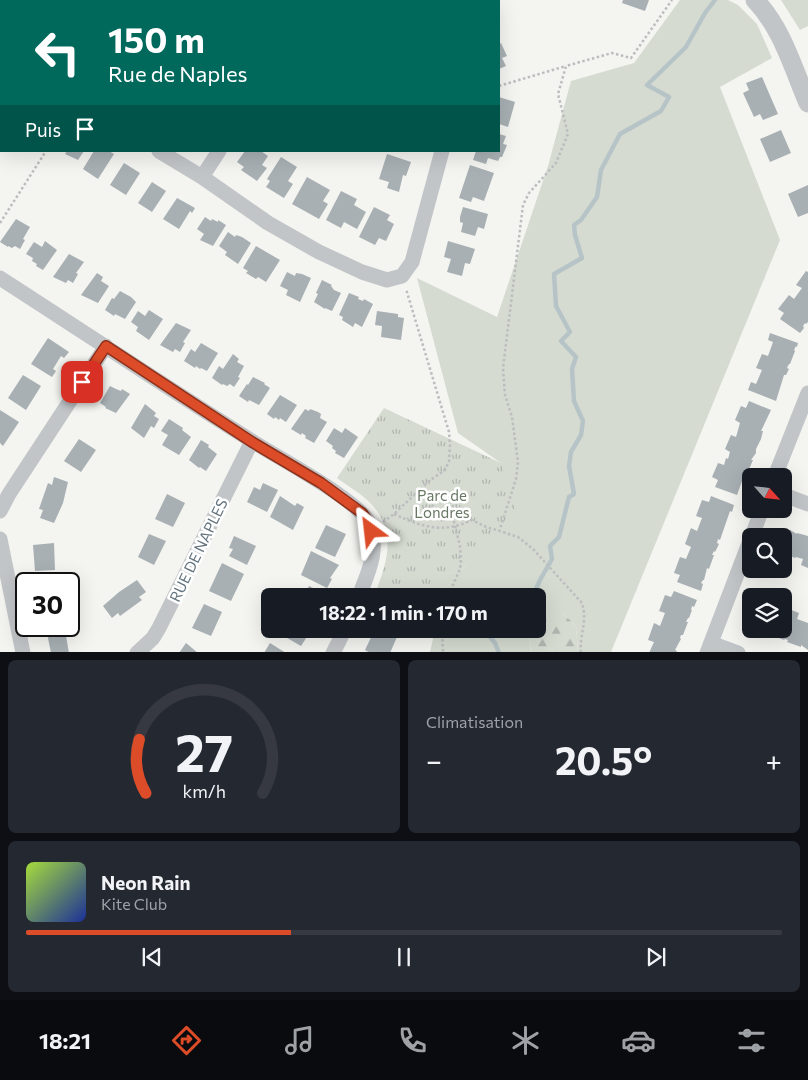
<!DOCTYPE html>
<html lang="fr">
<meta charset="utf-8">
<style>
body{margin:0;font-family:Commissioner,sans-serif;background:#242831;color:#f1f3f6;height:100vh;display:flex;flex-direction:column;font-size:19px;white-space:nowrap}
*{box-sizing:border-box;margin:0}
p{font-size:16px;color:#9ea1a6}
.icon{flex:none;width:28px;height:28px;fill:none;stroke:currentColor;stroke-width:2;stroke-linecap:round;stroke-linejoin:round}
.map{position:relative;height:652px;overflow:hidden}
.side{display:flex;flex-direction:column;gap:8px;padding:8px;background:#0d0f14;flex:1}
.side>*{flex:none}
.hud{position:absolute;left:0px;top:0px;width:500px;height:152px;box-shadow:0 5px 20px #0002;background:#00695c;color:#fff;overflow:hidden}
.needle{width:32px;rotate:117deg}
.tools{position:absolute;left:742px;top:468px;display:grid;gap:10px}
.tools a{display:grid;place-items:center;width:50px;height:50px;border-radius:8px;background:#171b24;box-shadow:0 5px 20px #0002;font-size:25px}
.speed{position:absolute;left:15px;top:572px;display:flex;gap:10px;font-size:25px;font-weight:700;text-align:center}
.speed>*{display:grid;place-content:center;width:65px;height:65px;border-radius:50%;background:#171b24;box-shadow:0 5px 20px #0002;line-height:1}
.speed .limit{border:2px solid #111;border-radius:8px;background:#fff;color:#111}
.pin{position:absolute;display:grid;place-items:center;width:42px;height:42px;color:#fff;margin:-21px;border-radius:10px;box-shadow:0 2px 8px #0006}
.me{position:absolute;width:55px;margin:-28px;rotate:330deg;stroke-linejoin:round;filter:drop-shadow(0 0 4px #0008)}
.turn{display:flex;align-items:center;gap:18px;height:105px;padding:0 25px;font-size:22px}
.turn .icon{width:65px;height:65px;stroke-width:2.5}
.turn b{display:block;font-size:35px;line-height:42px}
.then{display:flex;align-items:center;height:48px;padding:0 25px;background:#0003;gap:10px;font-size:19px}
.big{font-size:38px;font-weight:700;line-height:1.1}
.side .tile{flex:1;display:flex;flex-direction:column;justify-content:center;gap:8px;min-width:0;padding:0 18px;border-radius:8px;background:#242831}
.side .dial{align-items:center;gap:0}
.dial svg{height:130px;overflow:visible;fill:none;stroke:#363941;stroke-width:7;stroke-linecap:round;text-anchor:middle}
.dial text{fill:#f1f3f6;stroke:none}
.song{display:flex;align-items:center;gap:15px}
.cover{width:60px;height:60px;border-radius:8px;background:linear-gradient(135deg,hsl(80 70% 55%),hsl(230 70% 35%))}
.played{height:5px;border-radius:2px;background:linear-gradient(90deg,#dc4c28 35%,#363941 35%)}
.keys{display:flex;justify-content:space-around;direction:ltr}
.heat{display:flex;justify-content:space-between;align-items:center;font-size:28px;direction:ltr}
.side .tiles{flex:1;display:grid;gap:8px;grid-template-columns:1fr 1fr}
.tile:last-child{grid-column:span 2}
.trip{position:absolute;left:261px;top:588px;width:285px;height:50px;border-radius:8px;background:#171b24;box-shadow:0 5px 20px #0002;font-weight:700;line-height:50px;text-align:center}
.dock{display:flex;height:80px;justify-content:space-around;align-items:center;background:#090b0e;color:#9ea1a6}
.dock .icon{width:35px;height:35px}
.dock .on{color:#dc4c28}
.dock b{font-size:22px;color:#f1f3f6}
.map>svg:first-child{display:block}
.green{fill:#d5dbd1}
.forest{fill:url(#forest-firs)}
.park{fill:url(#park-tufts)}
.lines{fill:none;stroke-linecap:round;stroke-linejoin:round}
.stream{stroke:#b7c4c7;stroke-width:4.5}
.building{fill:#a8b0b4}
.path{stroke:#bbbdbf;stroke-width:2.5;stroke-dasharray:2.5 2.5;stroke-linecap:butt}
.minor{stroke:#c2c5c8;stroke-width:15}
.tertiary{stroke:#c2c5c8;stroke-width:19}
.route-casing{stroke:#8f311a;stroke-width:12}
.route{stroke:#dc4c28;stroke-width:9}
.labels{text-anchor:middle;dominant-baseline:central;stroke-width:5;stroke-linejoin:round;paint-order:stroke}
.park-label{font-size:15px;fill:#687863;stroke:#fff}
.street-label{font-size:15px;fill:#647580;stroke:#fff}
</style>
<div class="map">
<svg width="808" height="653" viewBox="0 0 808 653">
<defs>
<pattern id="forest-firs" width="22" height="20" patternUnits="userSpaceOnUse" patternTransform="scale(1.25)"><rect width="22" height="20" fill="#d5dbd1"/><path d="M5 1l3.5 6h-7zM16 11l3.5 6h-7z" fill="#b0b6af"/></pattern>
<pattern id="park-tufts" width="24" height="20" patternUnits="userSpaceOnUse" patternTransform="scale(1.25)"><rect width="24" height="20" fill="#d5dbd1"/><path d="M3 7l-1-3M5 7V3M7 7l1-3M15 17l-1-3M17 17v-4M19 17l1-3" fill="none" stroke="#b0b6af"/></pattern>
</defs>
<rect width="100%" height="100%" fill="#f4f4f0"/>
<path class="green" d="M680,0H728L738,5L757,24L772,58L720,87L780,240L611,652H578L576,626L562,612L539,623L538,625V596H439L466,565L501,463L458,433L417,278L497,317L548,166L571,81L634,63Z
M781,0H808V26L800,30Z
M430,629H535C531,636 528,645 532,653L430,652L433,639Z"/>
<path class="forest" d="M552,611L562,612L576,626L578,652H532C528,645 531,636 535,629H538L539,623Z"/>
<path class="park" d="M384,408L501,463L518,517L466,565L439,596H374C388,560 399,529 366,499C357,491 346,485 337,478Z"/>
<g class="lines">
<path class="stream" d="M533,596L540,580L552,559L550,546L559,537L569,497L574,494L569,466L571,452L581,435L583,421L574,401L572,369L576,357L561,341L570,332L556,306L554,274L582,258L575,235L574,225L581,220L597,197L601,170L620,134L661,111L669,97L647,85L686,47L705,13L715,0
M487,629L485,631L495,643L499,653"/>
</g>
<path class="building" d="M623,0H649L645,11L622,3Z
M501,43L507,56L502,58L506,66L499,69V44Z
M762,77L778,114L763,120L760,114L754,117L743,93L749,90L746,83Z
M499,97L515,102L508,127L499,124Z
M781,130L791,153L770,162L760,139Z
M499,134L506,136L503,144L507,145L502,157H500L498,161L488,158L486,164L473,160L476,151H499Z
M67,151H84L78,160L65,154Z
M94,151H109L114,154L98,179L83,169Z
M245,151H261L268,156L262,165L267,168L257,181L241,170L244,167L237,162Z
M387,154L411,162L406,176L403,175L399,192L387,188L389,182L379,179Z
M281,157L297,167L288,181L293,184L284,198L266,187L270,181L267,179Z
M124,163L140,173L126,195L110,185Z
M470,165L494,173L484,201L473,197L471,202L459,198Z
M307,177L330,190L323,201L328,204L319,219L292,204Z
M152,182L166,191L152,212L138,203Z
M808,185V213L798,217L788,194Z
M341,191L357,199L354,205L366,212L357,229L344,222L341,228L326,220Z
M177,198L195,208L192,213L190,211L179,229L163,219Z
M374,207L390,215L387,220L394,224L386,241L379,238L375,245L359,237Z
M463,207L488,214L484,229L478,227L475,236L461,232L463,223L460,222V217Z
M205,217L211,221L212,219L218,222V220L226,225L213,246L200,240L204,234L197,229Z
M16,219L30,227L23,239L25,240L20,249L15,246L12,248L8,246V247L0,242Z
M228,232L235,237L236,235L242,237L251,243L238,264L225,255L227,252L219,246Z
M45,241L57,250L43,270L36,266L37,264L32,261L33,258L26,254L34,242L42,247Z
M448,241L475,249L470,264L465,263L462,276L447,272L451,259L444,257Z
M256,246L280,260L266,282L258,277L256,279L246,273L248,271L243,268Z
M69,254L84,262L76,273L78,274L73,283L68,280L66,283L53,277Z
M806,271L808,272V322L806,324L805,323L803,326L804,328L800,333L780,319L784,313L778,309L789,295L794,299L802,288L796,285Z
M287,272L295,276L296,273L302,274L311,278L300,302L286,295L288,290L280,286Z
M97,273L103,277L101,281L109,286L98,303L81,295Z
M322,280L332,285L331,286L334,290L341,293L332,311L325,308V309L314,302L318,294L316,293Z
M120,291L131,297L136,302L125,319L115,314L114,316L105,310L112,298L114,299Z
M349,293L359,297L358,299L363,301L364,299L373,304L362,327L355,323L353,327L342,320L343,317L339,315Z
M149,310L163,319L149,340L136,331L138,327L131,322L138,311L145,316Z
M377,311L398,314V317L404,318L401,340L381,337L382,326L375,325Z
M176,323L191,330L183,342L185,343L180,352L175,349L173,352L160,345Z
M770,333L798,343L797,347L796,346L794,350L795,351L790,364H789L787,368L789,369L786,375H784L776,401L748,390L751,382L756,384L762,370L756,368L762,354L768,356L773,342L768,340Z
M48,338L69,352L64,358L61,356L53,369L56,371L52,377L31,364Z
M201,343L218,353L207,371L201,368L200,369L196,366L195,368L184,361L191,349L195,352Z
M233,354L239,359L237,362L244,366L238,377L240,378L234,387L230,384L227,386L223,384L222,385L212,378L219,366L223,369Z
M23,375L41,386L26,410L8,398Z
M253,377L265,383L264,384L270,388L259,405L249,400L248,402L239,396L247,384L248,385Z
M110,386L116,389L121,391L122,389L130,394L116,413L105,408L106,407L100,403Z
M280,395L297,405L286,422L280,418L279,420L275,417L274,419L267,414Z
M749,401L771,410L761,431H763L761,439L756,449V453L751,460H753L750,467L746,474L745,473L737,495L715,487L718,480L712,477L718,463L724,465L726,458L728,459L730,452L725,449L731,435L736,437L740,423L735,420L741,406L746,408Z
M145,404L156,413L154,416L159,419L154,428L151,426L144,438L131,428Z
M305,409L309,411L310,409L318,412L321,414L320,418L327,422L314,443L305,438L306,436L302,433L301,435L291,429Z
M0,410L19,422L3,446L0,443Z
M169,419L183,428L182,430L191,437L179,455L162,445L168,435L161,431Z
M334,428L342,433L345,428L358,437L344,458L335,453L336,451L332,448L333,446L326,441Z
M79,439L96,450L81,472L64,461Z
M201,440L209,445L208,447L217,454L206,471L200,467L199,468L189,460Z
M54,477L68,482L63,503L54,523L40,518L43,510L39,509L48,483L52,485Z
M263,483L278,490L267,512L247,502L254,487L260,490Z
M167,494L185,503L173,527L155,519Z
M280,496L295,506L297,503L304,507L293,530L270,517Z
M711,496L734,505L732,512L730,511L720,540L718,539L717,543L719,544L715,552L714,551L712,555H714L709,569L707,568L704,580H703L701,583L703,584L701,591L677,582L680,575L674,573L680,557L686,559L691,547L685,544L691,528L697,531L702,518L696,516L702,500L709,502Z
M326,525L346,534L335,557L315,548Z
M790,530L797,534V533L808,536V568L801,565L803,559L796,557L795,558L788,555L786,560L784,559V545Z
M149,534L166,541L154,565L138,557Z
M234,536L256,546L247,565L229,556L233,549L229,548Z
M54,543L55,570L35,571L33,545Z
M311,551L339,565L330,578L332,579L327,588L301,575Z
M222,563L244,574L231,601L209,591Z
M137,580L146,592L139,597L142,600L120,616L118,613L112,618L103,606L119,592Z
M309,586L329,596H303Z
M674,591L697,600L694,607L692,606L691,610H692L689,618H688L686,622H688L683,635H681L680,638L681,639L675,650L677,651L676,653H649L654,642L648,640L654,623L660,626L665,613L659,611L665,595L671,597Z
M204,604L222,612L211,636L192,628Z
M784,607L799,613L797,619L808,623V650L801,645V647L787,642L788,640L785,639L784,640L776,637L777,636L773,634L772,636L759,631L760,629H784Z
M286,629H312L301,646L287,638L291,631Z
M375,629H380L397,637L390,653H370L365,650Z
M65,630L69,653H51L47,633Z
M186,643L198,653H179Z
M270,643L286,653H264Z"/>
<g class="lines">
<path class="path" d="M499,86L566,66
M0,223L46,151
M421,488L434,508L452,514L460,546L461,559L460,569L448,596
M394,514C423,527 442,534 472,520L484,526L518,537L533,549L582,603C588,623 579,634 581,653
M383,522L394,514L429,481L445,470L449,461L450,445L449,432L406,289
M499,532L516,479L518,462L512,417L505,395L503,368L523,205L529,193L556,163L568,134L558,94L566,66L612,53L631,58L672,0
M442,629L443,653"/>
<path class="minor" d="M126,1L127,0
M159,151L202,177L268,223L319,252L362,272L387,280L402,276L412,262L442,151
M202,177L219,151
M0,278C84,332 167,388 252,441C275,456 360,501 369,523C380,549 368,573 359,596
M775,476L808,393
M784,495L808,504
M0,511L9,494L106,346
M752,536L762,509
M0,539L23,653
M711,643L738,653
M137,653L153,638L159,628L252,441
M333,653L345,629
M707,653L751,538"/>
<path class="tertiary" d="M755,0C782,28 793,68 808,103"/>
</g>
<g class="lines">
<g class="route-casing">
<path id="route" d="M82,382L106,346L252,442L321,483L362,513L369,523L371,531"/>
</g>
<use href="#route" class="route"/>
</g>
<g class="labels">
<g class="park-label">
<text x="442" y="495">Parc de<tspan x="442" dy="17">Londres</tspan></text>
</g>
<g class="street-label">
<text transform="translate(198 550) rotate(-64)">RUE DE NAPLES</text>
</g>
</g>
</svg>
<div class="tools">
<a><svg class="needle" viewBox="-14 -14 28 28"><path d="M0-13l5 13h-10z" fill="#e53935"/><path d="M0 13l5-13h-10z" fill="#9ea1a6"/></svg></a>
<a><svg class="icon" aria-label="search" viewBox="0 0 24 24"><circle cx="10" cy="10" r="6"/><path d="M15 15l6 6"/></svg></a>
<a><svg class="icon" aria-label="layers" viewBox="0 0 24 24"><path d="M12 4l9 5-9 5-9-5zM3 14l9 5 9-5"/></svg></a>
</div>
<div class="speed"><div class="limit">30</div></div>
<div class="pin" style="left:82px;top:382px;background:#d93025"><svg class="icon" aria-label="arrive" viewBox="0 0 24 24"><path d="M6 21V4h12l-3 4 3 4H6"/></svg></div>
<svg class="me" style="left:371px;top:531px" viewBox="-20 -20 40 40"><path d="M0-17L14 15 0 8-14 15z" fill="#dc4c28" stroke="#fff" stroke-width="4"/></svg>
<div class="trip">18:22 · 1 min · 170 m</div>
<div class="hud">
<div class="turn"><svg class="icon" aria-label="left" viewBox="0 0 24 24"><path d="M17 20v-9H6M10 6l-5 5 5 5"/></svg><div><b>150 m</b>Rue de Naples</div></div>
<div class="then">Puis<svg class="icon" aria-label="arrive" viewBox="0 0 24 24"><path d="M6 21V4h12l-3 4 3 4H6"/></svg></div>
</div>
</div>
<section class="side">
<div class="tiles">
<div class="tile dial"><svg viewBox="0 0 100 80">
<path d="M14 69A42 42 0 1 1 86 69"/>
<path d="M14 69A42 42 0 0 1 10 36" stroke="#dc4c28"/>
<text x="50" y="56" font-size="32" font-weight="700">27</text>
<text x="50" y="72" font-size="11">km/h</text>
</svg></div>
<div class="tile"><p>Climatisation</p>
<div class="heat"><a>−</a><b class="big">20.5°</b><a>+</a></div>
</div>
<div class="tile">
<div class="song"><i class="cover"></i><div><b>Neon Rain</b><p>Kite Club</p></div></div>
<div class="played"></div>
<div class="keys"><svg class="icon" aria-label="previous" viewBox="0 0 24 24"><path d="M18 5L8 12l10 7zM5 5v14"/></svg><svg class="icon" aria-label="pause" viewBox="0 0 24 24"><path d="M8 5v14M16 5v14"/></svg><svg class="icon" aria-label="next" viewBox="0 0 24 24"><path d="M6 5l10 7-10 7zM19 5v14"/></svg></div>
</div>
</div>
</section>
<nav class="dock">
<b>18:21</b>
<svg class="icon on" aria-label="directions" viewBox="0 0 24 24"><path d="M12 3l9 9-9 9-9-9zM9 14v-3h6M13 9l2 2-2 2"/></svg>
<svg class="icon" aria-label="music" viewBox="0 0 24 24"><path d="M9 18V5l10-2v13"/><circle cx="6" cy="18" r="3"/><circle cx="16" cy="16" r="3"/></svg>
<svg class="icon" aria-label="phone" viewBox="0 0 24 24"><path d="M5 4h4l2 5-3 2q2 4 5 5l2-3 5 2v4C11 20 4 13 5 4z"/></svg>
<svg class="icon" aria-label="climate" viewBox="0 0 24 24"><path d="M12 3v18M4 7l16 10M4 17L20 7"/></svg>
<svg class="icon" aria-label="car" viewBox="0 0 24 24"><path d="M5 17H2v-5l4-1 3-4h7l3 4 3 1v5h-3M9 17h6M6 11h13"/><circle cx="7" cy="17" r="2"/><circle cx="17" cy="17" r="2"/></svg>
<svg class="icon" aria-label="filters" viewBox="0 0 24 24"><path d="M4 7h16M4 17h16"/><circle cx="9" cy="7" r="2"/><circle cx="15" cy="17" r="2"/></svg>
</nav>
